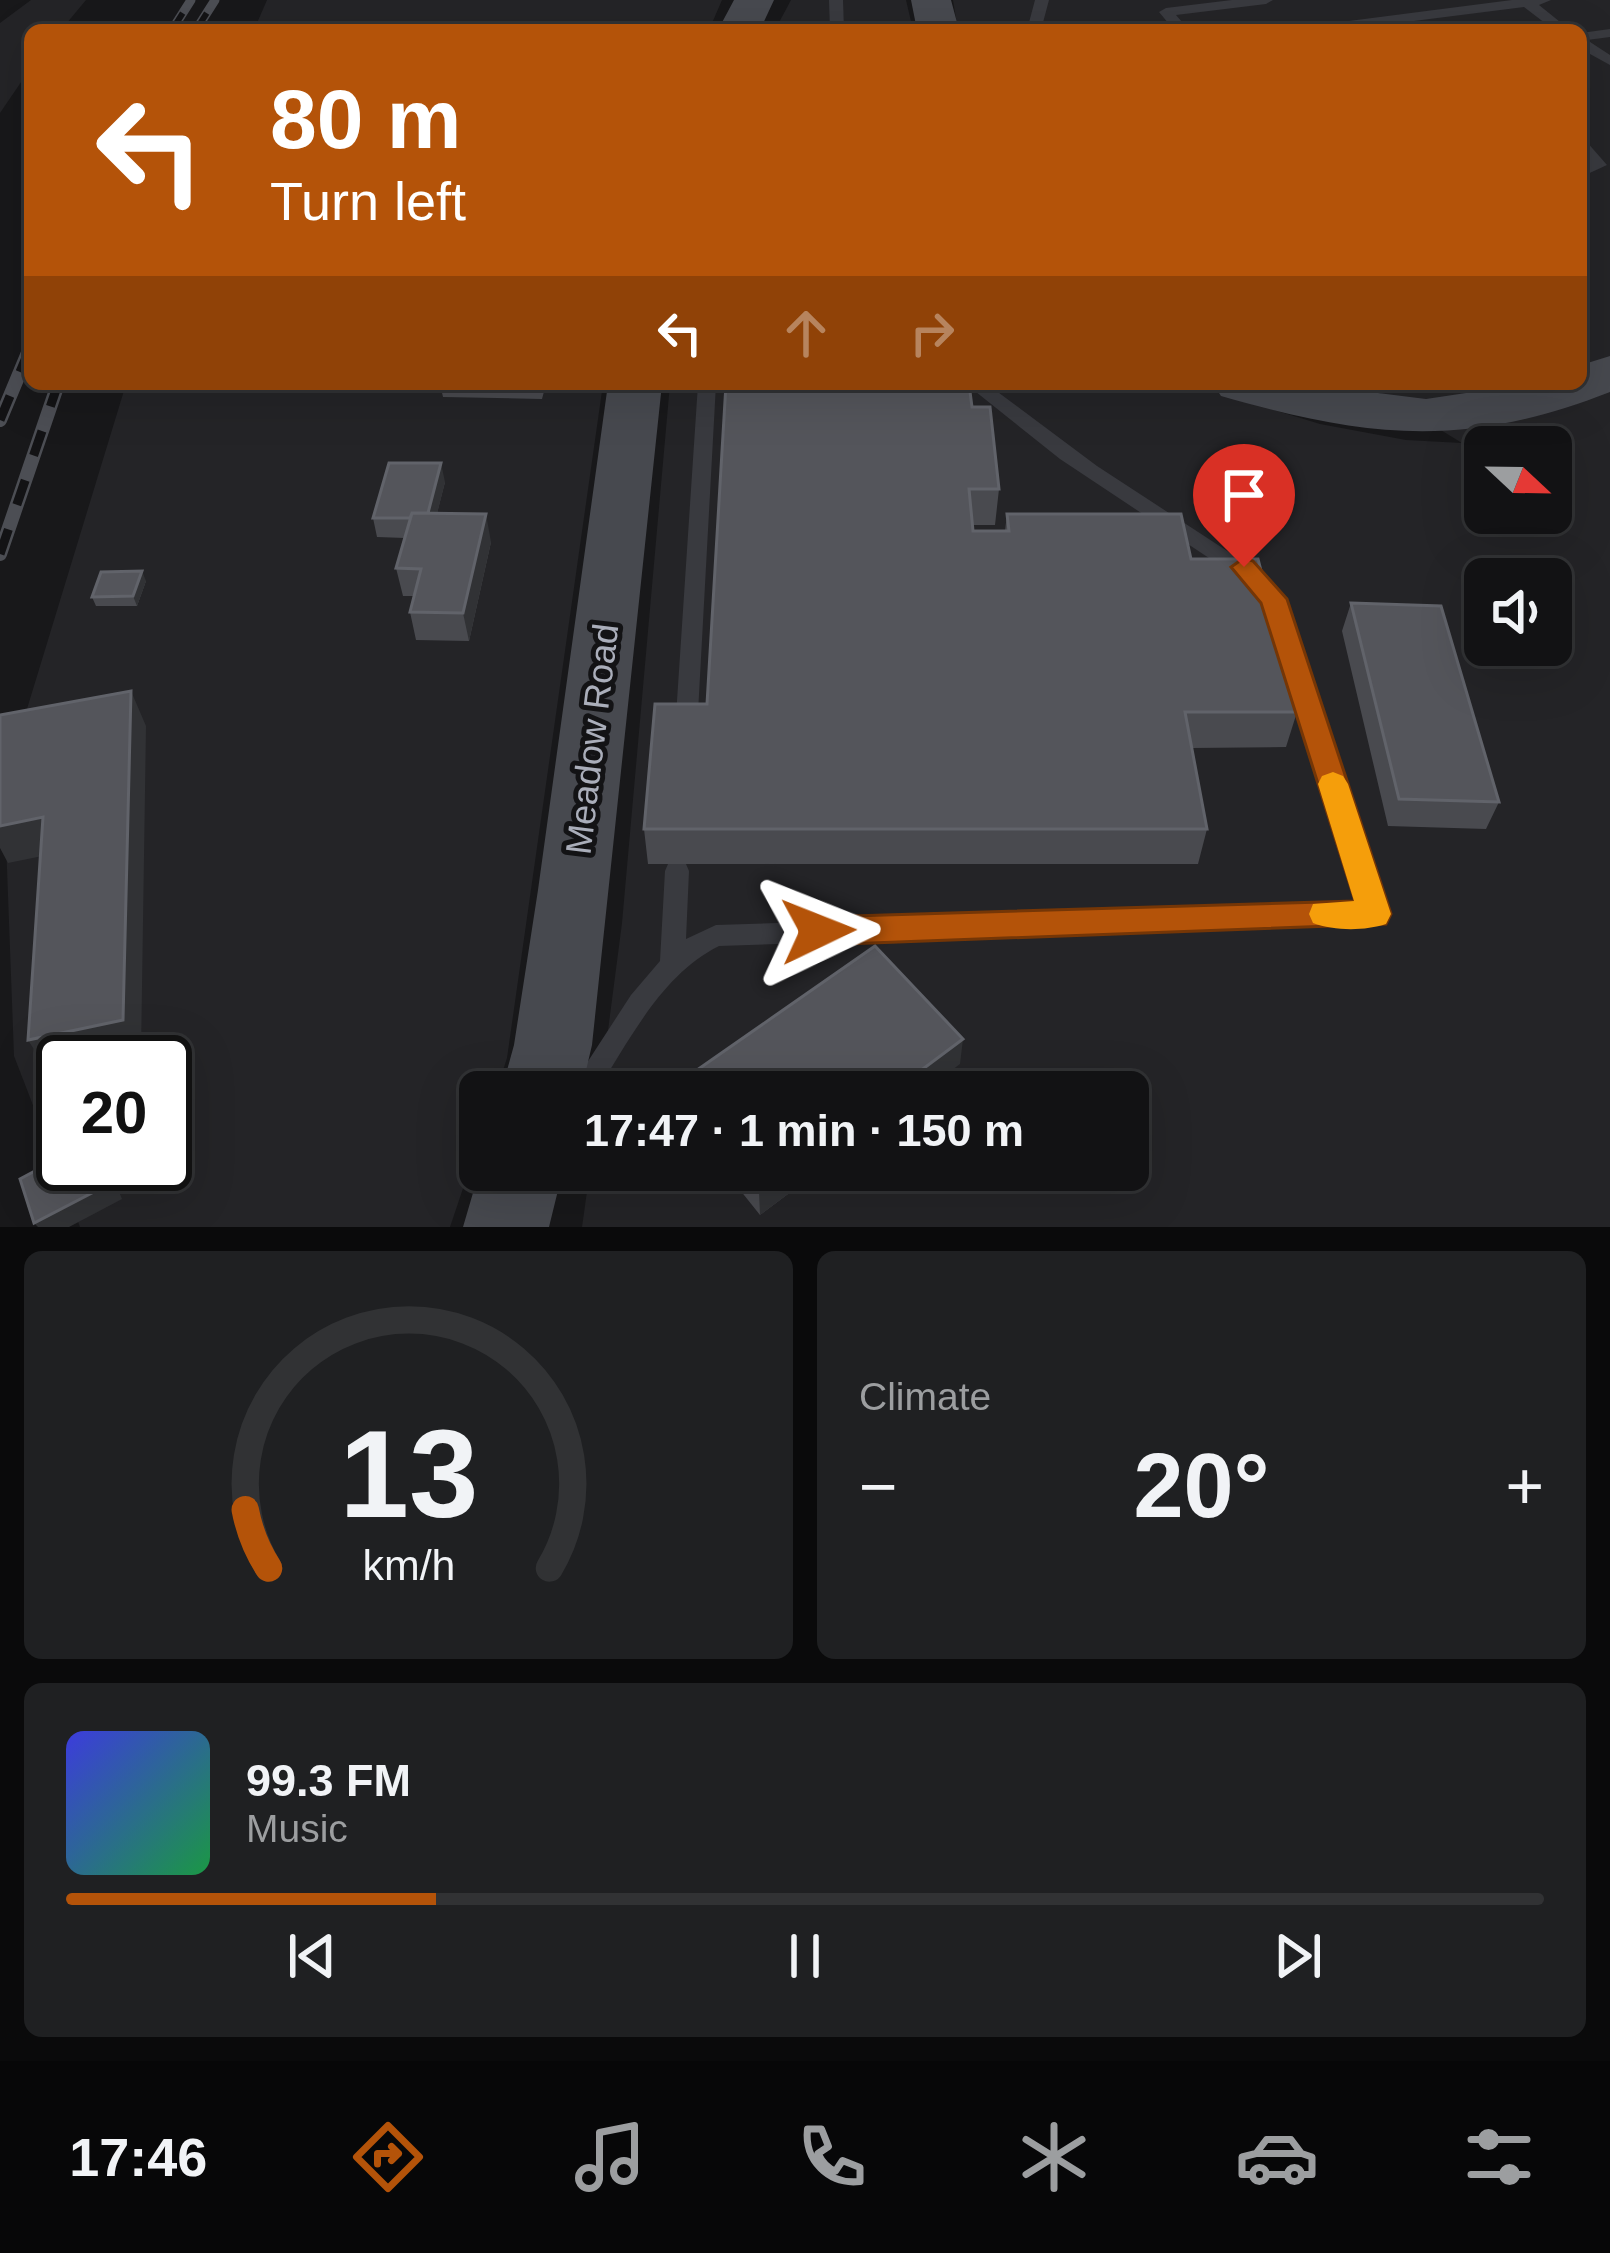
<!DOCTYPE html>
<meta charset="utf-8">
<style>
body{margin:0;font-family:Helvetica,sans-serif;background:#1f2022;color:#f1f3f6;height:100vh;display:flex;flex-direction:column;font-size:45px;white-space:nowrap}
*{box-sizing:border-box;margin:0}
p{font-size:39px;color:#9c9ea0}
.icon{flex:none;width:66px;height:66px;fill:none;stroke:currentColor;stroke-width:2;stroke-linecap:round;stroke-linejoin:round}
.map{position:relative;height:1227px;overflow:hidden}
.details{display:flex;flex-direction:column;gap:24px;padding:24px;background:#0a0a0b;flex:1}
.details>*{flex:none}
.top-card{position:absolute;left:24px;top:24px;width:1563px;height:366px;border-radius:18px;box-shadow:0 12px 48px #0002,0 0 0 3px #313234;background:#b45309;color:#fff;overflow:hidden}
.needle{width:78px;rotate:112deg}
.fabs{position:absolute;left:1464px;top:426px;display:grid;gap:24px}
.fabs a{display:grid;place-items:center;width:108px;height:108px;border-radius:18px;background:#121214;box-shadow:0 12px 48px #0002,0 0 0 3px #313234;font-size:60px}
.speed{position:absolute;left:36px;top:1035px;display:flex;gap:24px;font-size:60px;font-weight:700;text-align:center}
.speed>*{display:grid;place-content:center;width:156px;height:156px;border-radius:50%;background:#121214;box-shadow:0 12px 48px #0002,0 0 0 3px #313234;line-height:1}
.speed .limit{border:6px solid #111;border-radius:18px;background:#fff;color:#111}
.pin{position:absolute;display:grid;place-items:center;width:102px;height:102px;color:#fff;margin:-123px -51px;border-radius:50% 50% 50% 0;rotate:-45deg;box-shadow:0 0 12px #0007}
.pin .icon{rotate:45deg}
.me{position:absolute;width:132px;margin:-66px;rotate:88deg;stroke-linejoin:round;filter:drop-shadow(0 0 9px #0008)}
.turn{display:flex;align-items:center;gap:42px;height:252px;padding:0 48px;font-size:54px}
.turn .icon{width:156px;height:156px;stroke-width:2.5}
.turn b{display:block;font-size:84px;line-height:102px}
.lanes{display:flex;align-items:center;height:114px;padding:0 48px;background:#0003;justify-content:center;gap:60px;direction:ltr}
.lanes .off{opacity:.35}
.big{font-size:90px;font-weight:700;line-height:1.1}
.details .card{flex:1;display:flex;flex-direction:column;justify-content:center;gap:18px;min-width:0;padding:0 42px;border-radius:18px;background:#1f2022}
.details .dial{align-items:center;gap:0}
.dial svg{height:312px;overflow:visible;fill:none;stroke:#313234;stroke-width:7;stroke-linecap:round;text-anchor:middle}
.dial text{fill:#f1f3f6;stroke:none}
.song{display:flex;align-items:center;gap:36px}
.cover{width:144px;height:144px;border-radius:18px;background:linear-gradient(135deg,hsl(240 70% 55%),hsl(140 70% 35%))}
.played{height:12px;border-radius:6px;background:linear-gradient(90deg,#b45309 25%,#313234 25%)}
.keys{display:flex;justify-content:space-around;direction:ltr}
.heat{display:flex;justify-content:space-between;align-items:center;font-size:66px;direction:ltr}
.details .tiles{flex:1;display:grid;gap:24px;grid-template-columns:1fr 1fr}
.card:last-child{grid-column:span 2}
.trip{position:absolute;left:459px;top:1071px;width:690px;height:120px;border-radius:18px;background:#121214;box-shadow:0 12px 48px #0002,0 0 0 3px #313234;font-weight:700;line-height:120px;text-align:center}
.tabs{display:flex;height:192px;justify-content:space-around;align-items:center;background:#070708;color:#9c9ea0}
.tabs .icon{width:84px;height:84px}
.tabs .on{color:#b45309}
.tabs b{font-size:54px;color:#f1f3f6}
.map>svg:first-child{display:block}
.built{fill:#242427;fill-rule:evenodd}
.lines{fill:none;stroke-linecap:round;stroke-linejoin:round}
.lane{fill:#393a3f;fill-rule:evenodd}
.secondary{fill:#47494f;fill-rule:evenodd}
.rail-far1-casing{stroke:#4c4e54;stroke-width:9}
.rail-casing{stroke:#4c4e54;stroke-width:14}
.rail-far1{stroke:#131315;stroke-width:6;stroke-dasharray:20;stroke-linecap:butt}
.rail{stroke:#131315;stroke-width:9;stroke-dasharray:26;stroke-linecap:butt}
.wall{fill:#494a4f}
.shaded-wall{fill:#313235}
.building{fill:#54555b;stroke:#61636a;stroke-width:3}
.route{fill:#b45309;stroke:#753606;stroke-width:3}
.slow{fill:#f59e0b}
.labels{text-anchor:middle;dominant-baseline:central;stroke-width:10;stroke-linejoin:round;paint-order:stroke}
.street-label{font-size:36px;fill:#aaaeba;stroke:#131315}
</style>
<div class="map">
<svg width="1610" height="1227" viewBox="0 0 1610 1227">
<rect width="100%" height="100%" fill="#18181a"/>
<path class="built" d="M31,0H86L61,30H30V69L0,113V23Z
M267,0H722L709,30H254Z
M791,0H906L913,30H775Z
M953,0H1610V1227H582L590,1170H1128V1092H600L622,923L670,384H1189L1320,424L1406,440L1462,443L1380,393L1345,384H1581V30H958ZM1485,447H1551V513H1485ZM1485,579H1551V645H1485Z
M126,384H603L507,1058L496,1092H480V1138L450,1227H80L14,1056L5,815L16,745ZM63,1062H165V1164H63Z"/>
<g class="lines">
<path class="lane" d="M829,0H843L844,30H830Z
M1035,0H1049L1041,30H1027Z
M1232,0H1273L1266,4L1176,15L1189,30H1174L1159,12L1166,8Z
M1512,0H1551L1539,5L1570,30H1554L1524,7L1343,30H1303L1310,26Z
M1610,29V37L1587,40L1610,55V65L1581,49V33Z
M1581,139L1586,141L1607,165L1581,177V167L1589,163L1581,154Z
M698,384H716L697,731L694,737H678L675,731Z
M966,384H987L1097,466L1241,560L1281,594L1387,914L1384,921L1375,924L719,946C661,975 630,1040 596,1092H568L631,995L660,961L665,871L668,864L677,861L686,864L689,871L686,939L716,925L1360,904L1265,602L1227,570L1060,459Z"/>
<path class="secondary" d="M734,0H774L760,30H718Z
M911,0H951L959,30H917Z
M1610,356V392C1464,449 1368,438 1221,396L1213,384H1306L1426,399L1526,384H1581V365Z
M608,384H662L592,1045L581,1092H501L514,1045L538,890Z
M480,1169L563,1170L549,1227H463Z"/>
<g class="rail-far1-casing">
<path id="rail-far1" d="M172,30L191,0
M196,30L215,0"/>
</g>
<g class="rail-casing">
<path id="rail" d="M0,420L30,348
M0,554L58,384"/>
</g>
<use href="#rail-far1" class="rail-far1"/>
<use href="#rail" class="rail"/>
</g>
<path class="wall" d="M440,384H546L542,399L443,397Z
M972,407L999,489L995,525H972L973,531H1005L1007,514L1191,559L1297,712L1286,747L1191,748L1207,829L1198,864H648L644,829L707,704Z
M445,482L437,513L491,542L469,641L416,640L410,612L414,596H403L396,568L405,538L377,537L373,518Z
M146,581L137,606H96L92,597Z
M1351,603L1499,802L1486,829L1388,826L1342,631Z
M724,1170H820L760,1215Z"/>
<path class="shaded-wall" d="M441,463L445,482L431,538L427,519Z
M486,514L491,542L469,641L463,613Z
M142,571L146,581L137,606L133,596Z
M131,691L146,726L141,1053L98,1062H63V1070L49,1073L28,1040Z
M43,817L62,852L8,863L0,848V826Z
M963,1039L960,1064L923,1092H892Z
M104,1164H108L122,1199L69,1227H38L34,1223Z
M788,1170H820L760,1215L759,1192Z"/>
<path class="building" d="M726,384H969L972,407H990L999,489H969L973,531H1009L1007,514H1181L1191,559H1258L1297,712H1185L1207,829H644L655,704H707Z
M389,463H441L428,513H412L410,518H373Z
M412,513L486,514L463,613L410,612L421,569L396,568Z
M142,571L133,596L92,597L101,572Z
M1351,603L1441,606L1499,802L1399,799Z
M131,691L123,1020L28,1040L43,817L0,826V715Z
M875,946L963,1039L892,1092H679L674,1086Z
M63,1156V1164H104L111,1183L34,1223L20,1179Z
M742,1170H788L759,1192Z"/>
<path class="route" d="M1244,558L1253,561L1287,599L1391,914L1386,924L818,945L806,941L801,931L806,921L818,917L1355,901L1261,603L1231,567Z"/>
<path class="slow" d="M1333,772L1343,776L1348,784L1391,914L1386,924C1365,931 1334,931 1313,923L1309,914L1313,904L1354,901L1318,784L1322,776Z"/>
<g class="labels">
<g class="street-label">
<text transform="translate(592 739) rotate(-83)">Meadow Road</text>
</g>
</g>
</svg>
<div class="fabs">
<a><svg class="needle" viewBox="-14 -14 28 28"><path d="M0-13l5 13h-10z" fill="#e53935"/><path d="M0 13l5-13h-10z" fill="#9c9ea0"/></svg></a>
<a><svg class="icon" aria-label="sound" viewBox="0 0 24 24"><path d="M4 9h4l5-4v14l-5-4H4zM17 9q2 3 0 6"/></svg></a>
</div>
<div class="speed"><div class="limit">20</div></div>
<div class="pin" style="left:1244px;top:567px;background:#d93025"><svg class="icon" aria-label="arrive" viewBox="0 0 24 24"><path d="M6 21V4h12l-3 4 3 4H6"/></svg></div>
<svg class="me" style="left:818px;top:931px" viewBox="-20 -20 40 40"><path d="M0-17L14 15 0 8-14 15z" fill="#b45309" stroke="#fff" stroke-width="4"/></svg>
<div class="trip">17:47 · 1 min · 150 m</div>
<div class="top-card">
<div class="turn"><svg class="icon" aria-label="left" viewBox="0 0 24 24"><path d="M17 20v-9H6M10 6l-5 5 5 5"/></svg><div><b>80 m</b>Turn left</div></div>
<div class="lanes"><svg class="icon" aria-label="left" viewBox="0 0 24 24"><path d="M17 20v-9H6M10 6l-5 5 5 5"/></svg><svg class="icon off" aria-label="ahead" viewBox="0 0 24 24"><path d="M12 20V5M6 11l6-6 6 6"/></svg><svg class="icon off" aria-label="right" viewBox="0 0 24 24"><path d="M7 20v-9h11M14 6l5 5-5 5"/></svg></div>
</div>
</div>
<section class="details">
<div class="tiles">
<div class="card dial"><svg viewBox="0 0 100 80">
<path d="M14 69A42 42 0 1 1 86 69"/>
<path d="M14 69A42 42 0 0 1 8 54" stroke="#b45309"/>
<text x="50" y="56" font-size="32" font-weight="700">13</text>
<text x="50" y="72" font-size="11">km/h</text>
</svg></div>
<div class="card"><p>Climate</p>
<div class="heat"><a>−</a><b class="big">20°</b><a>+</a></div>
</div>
<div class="card">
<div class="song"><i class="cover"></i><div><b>99.3 FM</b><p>Music</p></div></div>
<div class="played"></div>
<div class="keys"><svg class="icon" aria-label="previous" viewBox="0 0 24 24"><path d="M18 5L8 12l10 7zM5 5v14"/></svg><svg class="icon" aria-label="pause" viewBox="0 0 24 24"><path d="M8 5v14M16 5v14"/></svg><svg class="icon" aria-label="next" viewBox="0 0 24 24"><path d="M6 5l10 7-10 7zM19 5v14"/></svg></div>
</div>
</div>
</section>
<nav class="tabs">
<b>17:46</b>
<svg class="icon on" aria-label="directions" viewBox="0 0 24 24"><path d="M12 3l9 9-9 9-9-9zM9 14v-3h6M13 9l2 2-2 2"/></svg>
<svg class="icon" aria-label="music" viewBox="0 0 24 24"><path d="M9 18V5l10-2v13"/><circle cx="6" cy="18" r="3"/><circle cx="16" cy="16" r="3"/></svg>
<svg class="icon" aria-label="phone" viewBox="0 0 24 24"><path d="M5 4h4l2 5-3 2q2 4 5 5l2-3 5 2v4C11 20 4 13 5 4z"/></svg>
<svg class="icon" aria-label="climate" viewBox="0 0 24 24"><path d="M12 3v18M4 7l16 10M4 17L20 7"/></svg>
<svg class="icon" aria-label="car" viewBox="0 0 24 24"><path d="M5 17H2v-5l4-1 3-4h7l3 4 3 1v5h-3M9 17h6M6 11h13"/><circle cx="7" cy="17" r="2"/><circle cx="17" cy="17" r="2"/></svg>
<svg class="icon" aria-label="filters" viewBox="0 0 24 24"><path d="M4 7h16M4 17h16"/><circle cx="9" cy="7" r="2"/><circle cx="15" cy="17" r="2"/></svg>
</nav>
